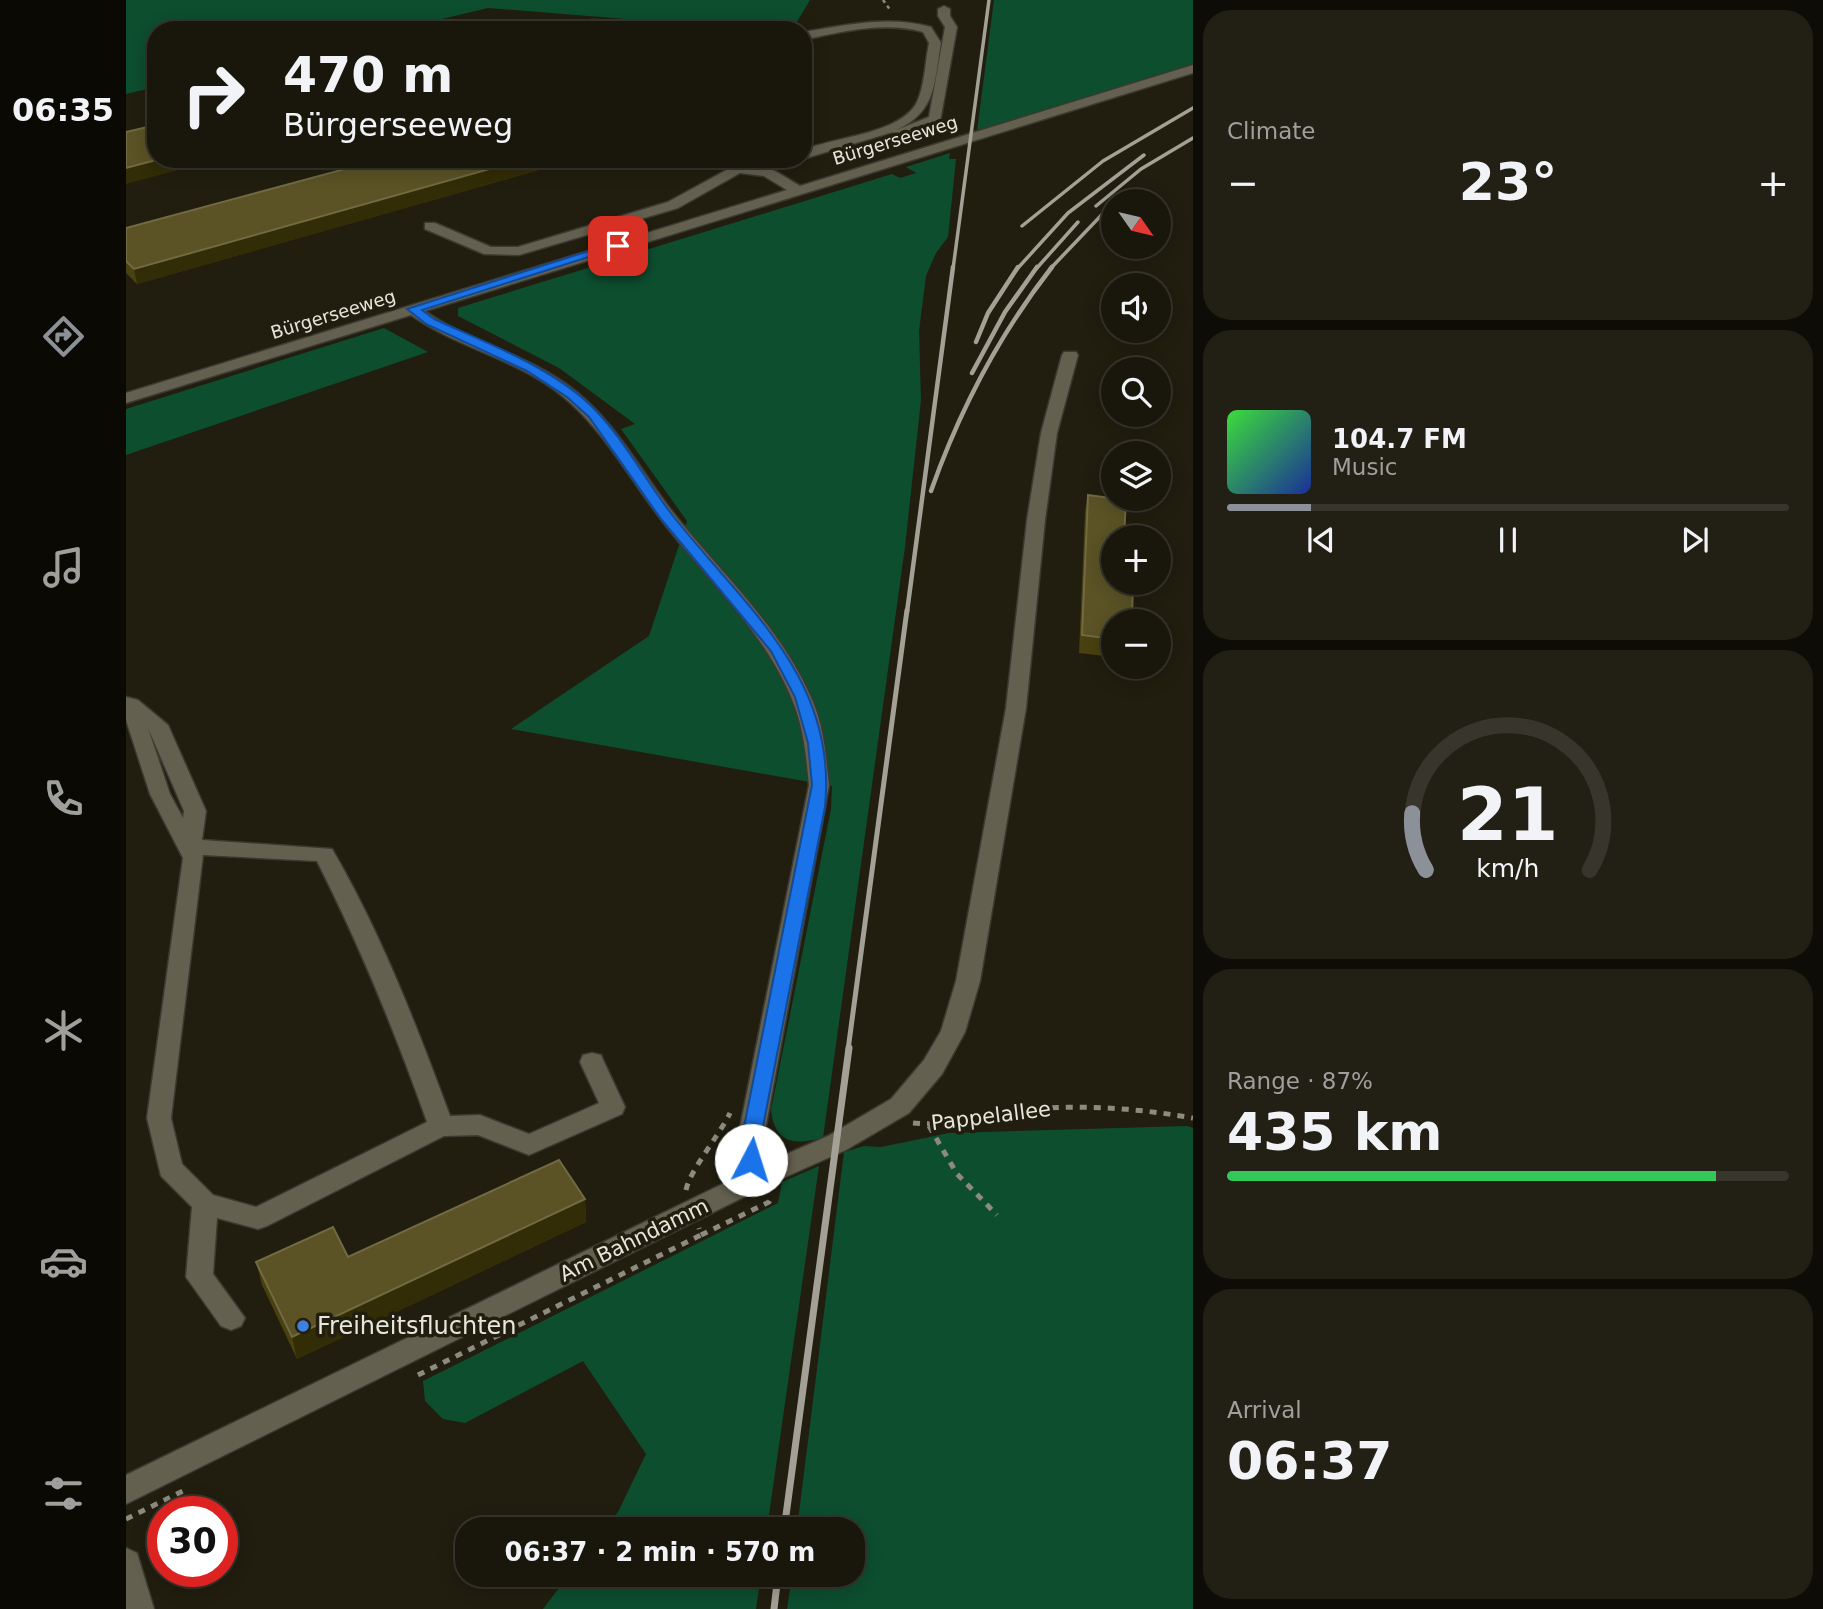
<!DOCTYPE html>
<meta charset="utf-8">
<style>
body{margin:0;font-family:"DejaVu Sans",sans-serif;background:#221f14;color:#f1f3f6;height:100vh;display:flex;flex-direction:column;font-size:26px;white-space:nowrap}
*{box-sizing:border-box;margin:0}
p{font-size:23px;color:#9f9f9d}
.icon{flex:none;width:38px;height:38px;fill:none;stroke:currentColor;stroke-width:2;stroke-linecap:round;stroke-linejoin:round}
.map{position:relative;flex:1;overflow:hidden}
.details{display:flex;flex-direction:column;gap:10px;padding:10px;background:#0e0c06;width:630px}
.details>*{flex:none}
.hud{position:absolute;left:21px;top:21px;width:665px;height:147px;border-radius:28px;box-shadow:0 4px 18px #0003,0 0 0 2px #37352c;background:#19160b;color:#f1f3f6;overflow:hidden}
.needle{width:46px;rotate:124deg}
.tools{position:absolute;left:975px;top:189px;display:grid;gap:14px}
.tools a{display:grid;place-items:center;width:70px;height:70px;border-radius:50%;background:#19160b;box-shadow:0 4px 18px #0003,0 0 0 2px #37352c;font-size:35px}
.speed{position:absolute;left:21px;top:1496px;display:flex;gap:14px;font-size:35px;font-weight:700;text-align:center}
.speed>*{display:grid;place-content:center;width:91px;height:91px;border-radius:50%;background:#19160b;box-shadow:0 4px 18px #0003,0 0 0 2px #37352c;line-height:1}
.speed .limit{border:10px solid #d22;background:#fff;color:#111}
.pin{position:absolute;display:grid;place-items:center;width:60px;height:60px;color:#fff;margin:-30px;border-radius:14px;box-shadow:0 4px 10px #0006}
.me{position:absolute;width:77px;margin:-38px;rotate:5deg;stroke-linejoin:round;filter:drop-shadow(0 0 5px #0008)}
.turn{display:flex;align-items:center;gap:24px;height:147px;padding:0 21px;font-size:32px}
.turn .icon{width:91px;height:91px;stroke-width:2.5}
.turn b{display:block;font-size:49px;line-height:60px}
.big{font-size:52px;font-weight:800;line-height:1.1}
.details .card{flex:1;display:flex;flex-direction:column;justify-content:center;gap:10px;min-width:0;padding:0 24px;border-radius:28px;background:#221f14}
.details .dial{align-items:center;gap:0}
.dial svg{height:182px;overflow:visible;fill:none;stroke:#37352c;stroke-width:7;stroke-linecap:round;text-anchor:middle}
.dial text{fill:#f1f3f6;stroke:none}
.song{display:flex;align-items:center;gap:21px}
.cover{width:84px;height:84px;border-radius:10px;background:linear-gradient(135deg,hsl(120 70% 55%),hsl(230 70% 35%))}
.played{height:7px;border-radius:4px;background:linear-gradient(90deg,#8c9099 15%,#37352c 15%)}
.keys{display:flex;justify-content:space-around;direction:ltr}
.heat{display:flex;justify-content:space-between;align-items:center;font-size:38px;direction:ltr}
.charge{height:10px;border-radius:5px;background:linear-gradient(90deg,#34c759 87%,#37352c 0)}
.trip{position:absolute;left:329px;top:1517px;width:410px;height:70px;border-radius:28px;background:#19160b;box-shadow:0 4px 18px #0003,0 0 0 2px #37352c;font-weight:800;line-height:70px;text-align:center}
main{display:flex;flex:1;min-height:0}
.tab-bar{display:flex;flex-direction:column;width:126px;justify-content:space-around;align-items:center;background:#0a0904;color:#9f9f9d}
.tab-bar .icon{width:49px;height:49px}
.tab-bar .on{color:#8c9099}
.tab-bar b{font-size:32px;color:#f1f3f6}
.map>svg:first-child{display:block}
.green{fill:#0d4e2f}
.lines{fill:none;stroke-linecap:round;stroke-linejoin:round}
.minor-casing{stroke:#3b3930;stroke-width:3}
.path-far1{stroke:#8d8b7f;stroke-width:2.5;stroke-dasharray:3.5 3.5;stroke-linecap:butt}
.path{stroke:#8d8b7f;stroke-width:5;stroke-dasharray:7 7;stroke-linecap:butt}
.minor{fill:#646050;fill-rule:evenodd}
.rail-far3{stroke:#a3a195;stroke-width:3.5}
.rail-far2{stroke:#a3a195;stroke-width:4.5}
.rail-far1{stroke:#a3a195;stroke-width:5}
.rail{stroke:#a3a195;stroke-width:7}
.wall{fill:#4a4110}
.shaded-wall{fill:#322c07}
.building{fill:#5b5326;stroke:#716a43;stroke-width:2}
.route{fill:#1a73e8;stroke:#114b97;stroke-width:2}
.shop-dot{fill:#3f7fe0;stroke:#211e0f;stroke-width:2.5}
.labels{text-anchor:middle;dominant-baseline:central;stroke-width:7;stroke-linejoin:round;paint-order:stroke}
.far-street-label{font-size:18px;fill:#e8e6dc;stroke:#211e0f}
.street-label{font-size:21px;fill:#e8e6dc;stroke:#211e0f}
.near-poi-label{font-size:24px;fill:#e8e6dc;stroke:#211e0f;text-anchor:start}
</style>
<main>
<nav class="tab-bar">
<b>06:35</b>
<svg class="icon on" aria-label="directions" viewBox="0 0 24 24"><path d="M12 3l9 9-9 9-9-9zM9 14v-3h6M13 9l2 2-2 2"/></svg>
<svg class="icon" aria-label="music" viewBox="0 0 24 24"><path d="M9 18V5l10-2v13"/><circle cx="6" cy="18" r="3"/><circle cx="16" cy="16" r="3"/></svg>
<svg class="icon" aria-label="phone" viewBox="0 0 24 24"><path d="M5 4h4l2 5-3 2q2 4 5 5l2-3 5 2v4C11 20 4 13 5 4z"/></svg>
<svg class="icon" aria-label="climate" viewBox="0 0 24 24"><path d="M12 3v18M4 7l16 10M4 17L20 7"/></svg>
<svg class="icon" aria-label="car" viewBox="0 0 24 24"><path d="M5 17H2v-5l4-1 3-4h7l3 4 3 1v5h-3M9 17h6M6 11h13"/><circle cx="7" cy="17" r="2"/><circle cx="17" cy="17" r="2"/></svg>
<svg class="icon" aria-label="filters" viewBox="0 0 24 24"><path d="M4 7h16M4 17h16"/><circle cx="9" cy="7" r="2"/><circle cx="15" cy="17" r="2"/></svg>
</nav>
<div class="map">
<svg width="1067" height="1609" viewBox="0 0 1067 1609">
<rect width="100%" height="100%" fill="#211e0f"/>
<path class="green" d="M0,0H684L666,30H635L362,8L270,30H30V87L0,94Z
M868,0H1067V65L851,131Z
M824,153L823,159H830L822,237L810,253L800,276L793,331L795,400L779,547L697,1138C668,1145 649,1144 645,1110L705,809L706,786L385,729L523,636L561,521L495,429L509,424L433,368L332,316V308L766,174L774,178L790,173L780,167Z
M258,328L302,352L0,455V409Z
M1061,1126L1067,1128V1609H661L666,1575H726V1530L671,1529L718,1152L738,1146L755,1147L823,1133Z
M693,1166L641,1529H479L492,1512L520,1454L457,1361L339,1423L317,1419L299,1401L297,1381L652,1203L656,1182Z
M443,1575H635L630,1609H417Z"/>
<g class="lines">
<g class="minor-casing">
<path id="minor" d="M818,6L824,9V16L831,27L814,122C802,130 782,139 767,137V132L677,159V150C708,137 775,134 791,102C799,85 799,62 803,43L797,32C758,21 715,32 677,40V32C720,25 763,15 805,27L815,43C808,82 811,112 770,130L803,117L819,27L812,16V9Z
M467,20L484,21L508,30L476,27L426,30Z
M1067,65V73L299,311C342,342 397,353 440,384C486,416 512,467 545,510C594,573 656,627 687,702C698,728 700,757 703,785L636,1147L640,1163L702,1136L765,1099L798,1060L815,1031L830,981L880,708L901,520L915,433L936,355L938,352H950L952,355L931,433L919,520L900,708L854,981L839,1032L816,1074L783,1113L720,1150L648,1182L0,1504V1475L619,1173L612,1160L610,1147L683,785C680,757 678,729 667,702C639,631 579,578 534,518C501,475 475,425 430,391C386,358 330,347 285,315L0,403V393L661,190L638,176L614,173L552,208L393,255L358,254L299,229V223H309L365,247H392L542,202L615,162C635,159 657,176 674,186Z
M0,697L12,700L42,725L80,811L76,840L206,849C255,933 290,1024 324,1116L354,1115L403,1134L473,1103L454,1062L457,1055L466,1053L475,1055L478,1062L499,1107L496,1114L403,1155L352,1135L318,1136L141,1226L132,1229L91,1218L87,1274L119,1318L115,1326L105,1330L95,1326L60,1277L66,1207L35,1176L21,1118L57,858L24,794L0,720ZM22,728L58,811L57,818L44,794ZM77,855L191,861C234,946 269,1032 301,1122L130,1207L87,1195L56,1164L45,1118Z
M0,1548L11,1553L28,1609H0Z"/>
</g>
<path class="path-far1" d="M757,0L765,11"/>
<path class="path" d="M787,1123C823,1127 858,1113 894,1110C952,1104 1010,1108 1067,1118
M803,1126L831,1174L871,1215
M560,1190C564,1170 593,1136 604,1113
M575,1235L643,1202L647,1195
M292,1375L575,1235L573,1228
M0,1519L61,1489"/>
<use href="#minor" class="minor"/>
<path class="rail-far3" d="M970,206L1015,169L1067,138
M896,226L977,161L1067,108
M827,269L863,0
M891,269L942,213L1018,155
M910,269L952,222
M924,269L987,203"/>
<path class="rail-far2" d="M850,342L862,313L892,267
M846,373L879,312L911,267
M805,491C834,409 872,336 926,267
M781,612L827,267"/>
<path class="rail-far1" d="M722,1050L781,610"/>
<path class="rail" d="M658,1530L723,1048
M648,1609L652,1575"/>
</g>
<path class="wall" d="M256,159H452L11,284L0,273V228Z
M962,495L987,621V657L953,653L959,512Z
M459,1199L460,1222L171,1359L136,1285L130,1262L222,1257Z"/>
<path class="shaded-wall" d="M34,159H94L0,184V168Z
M399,159H452L11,284L8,269Z
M459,1199L460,1222L171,1359L166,1337Z"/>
<path class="building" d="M30,125V159H34L0,168V132Z
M256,159H399L8,269L0,261V228Z
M962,495L1000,500L998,537H987V583H1007L1006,621H987V639L956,635Z
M433,1160L459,1199L166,1337L130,1262L207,1227L222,1257Z"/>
<path class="route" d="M488,243L497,246L296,310L308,319C356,341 407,360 449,392C489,422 514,473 544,512C616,605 712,676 699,807L633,1147L634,1160L631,1165L625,1167L618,1165L614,1147L686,785L682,743L669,697L645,651L535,519L463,417L441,397L401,371L300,324L281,309Z"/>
<circle class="shop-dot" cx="177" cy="1326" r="7"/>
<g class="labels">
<g class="far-street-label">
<text transform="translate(769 140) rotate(-17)">Bürgerseeweg</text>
<text transform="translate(207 314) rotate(-17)">Bürgerseeweg</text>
</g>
<g class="street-label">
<text transform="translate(865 1116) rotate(-7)">Pappelallee</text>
<text transform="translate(508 1240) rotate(-26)">Am Bahndamm</text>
</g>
<g class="near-poi-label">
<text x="191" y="1326">Freiheitsfluchten</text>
</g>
</g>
</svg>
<div class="tools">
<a><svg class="needle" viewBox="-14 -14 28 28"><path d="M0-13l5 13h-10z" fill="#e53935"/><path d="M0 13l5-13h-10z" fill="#9f9f9d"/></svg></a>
<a><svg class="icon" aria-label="sound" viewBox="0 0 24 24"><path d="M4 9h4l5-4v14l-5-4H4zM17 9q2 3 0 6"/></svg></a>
<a><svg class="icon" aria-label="search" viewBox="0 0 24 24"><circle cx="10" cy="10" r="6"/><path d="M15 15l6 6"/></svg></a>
<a><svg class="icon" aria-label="layers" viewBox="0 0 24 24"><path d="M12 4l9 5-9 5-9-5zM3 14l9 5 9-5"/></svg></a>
<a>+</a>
<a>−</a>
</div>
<div class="speed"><div class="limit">30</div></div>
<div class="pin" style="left:492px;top:246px;background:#d93025"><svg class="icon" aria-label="arrive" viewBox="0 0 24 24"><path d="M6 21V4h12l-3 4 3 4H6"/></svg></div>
<svg class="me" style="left:625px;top:1160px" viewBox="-20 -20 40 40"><circle r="19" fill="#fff"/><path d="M0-13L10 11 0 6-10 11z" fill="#1a73e8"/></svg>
<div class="trip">06:37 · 2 min · 570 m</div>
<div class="hud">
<div class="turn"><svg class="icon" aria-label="right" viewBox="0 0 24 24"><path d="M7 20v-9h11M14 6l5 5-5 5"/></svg><div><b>470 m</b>Bürgerseeweg</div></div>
</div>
</div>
<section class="details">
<div class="card"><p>Climate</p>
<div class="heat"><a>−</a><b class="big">23°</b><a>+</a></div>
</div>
<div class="card">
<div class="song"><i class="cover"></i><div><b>104.7 FM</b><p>Music</p></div></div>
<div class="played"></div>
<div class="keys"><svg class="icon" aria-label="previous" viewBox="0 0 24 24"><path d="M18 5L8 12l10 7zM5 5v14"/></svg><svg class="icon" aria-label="pause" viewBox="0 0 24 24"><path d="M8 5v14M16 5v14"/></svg><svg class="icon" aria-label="next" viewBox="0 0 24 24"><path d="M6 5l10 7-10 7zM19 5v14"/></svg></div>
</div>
<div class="card dial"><svg viewBox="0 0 100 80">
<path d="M14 69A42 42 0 1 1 86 69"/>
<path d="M14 69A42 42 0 0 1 8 44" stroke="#8c9099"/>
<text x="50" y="56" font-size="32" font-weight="700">21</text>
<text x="50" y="72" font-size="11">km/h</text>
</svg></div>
<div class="card"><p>Range · 87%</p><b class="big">435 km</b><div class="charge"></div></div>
<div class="card"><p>Arrival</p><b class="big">06:37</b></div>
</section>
</main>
